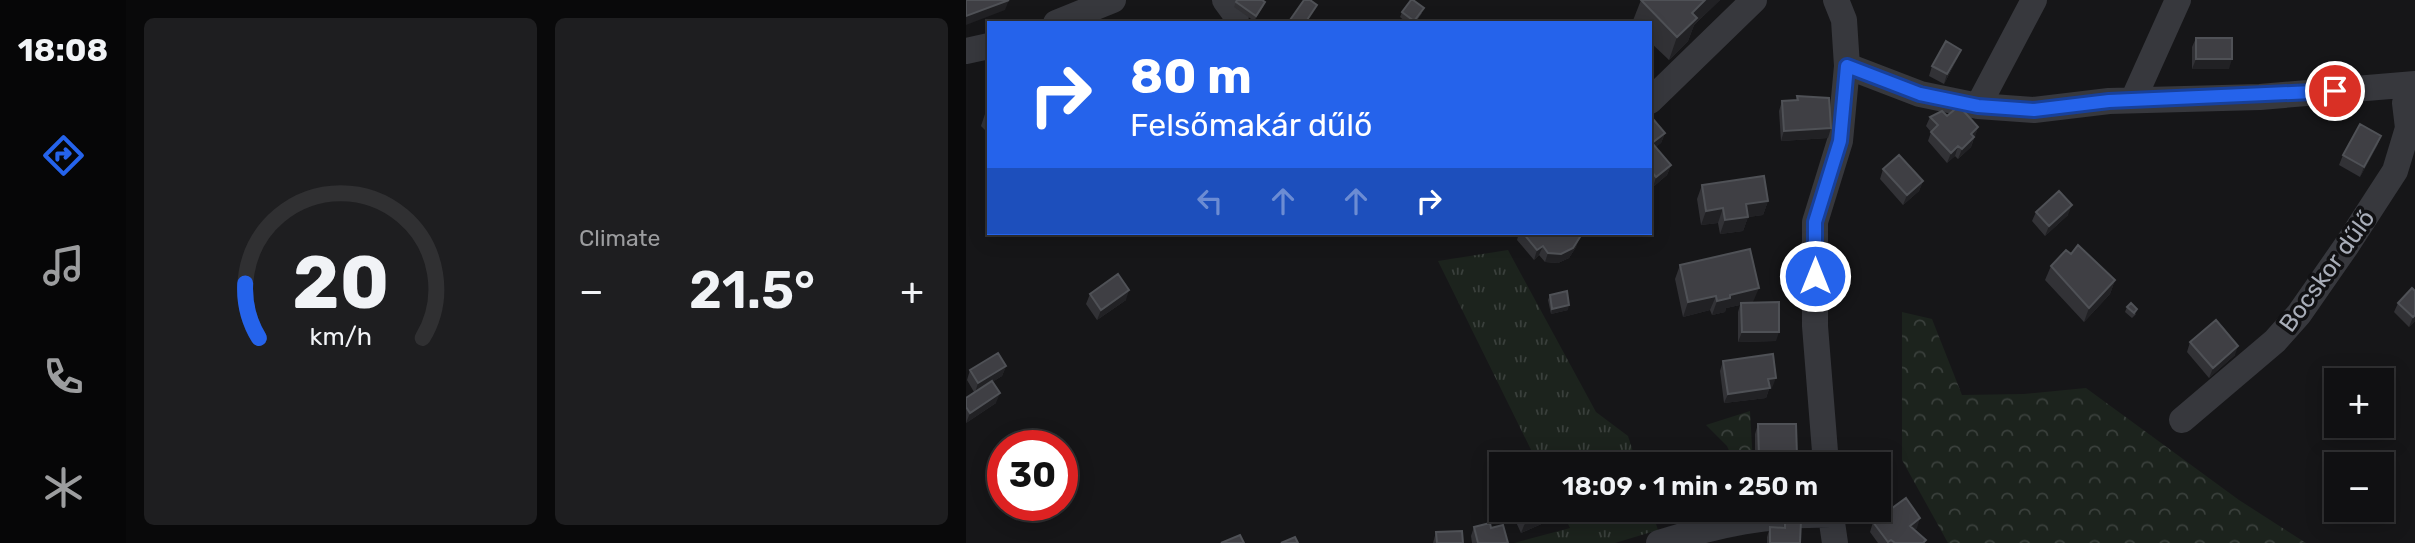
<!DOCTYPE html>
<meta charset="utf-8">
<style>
body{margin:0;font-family:Rubik,sans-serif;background:#1e1e20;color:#f1f3f6;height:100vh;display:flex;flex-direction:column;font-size:26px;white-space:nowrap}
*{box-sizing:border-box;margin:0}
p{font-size:23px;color:#9c9d9f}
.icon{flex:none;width:38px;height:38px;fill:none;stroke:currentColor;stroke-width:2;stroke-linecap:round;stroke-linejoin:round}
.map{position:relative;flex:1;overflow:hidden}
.side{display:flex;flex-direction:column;gap:18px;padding:18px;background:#09090a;width:840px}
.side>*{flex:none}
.top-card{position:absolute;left:21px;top:21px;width:665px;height:214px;border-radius:0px;box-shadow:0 4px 18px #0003,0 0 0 2px #303032;background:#2563eb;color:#fff;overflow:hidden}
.tools{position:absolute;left:1358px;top:368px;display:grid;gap:14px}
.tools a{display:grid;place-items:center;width:70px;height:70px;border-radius:0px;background:#101012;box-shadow:0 4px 18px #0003,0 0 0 2px #303032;font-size:35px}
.speed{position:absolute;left:21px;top:430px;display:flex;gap:14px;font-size:35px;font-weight:700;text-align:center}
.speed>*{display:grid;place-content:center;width:91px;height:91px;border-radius:50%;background:#101012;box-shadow:0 4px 18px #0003,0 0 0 2px #303032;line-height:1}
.speed .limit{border:10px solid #d22;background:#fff;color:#111}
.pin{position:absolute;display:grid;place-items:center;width:60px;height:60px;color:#fff;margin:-30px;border:4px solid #fff;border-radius:50%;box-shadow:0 2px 7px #0007}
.me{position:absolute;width:77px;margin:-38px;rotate:0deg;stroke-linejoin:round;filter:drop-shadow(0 0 5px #0008)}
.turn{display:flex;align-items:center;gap:24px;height:147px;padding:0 28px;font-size:32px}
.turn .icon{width:91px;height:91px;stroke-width:2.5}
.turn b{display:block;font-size:49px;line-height:60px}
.lanes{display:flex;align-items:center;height:66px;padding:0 28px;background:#0003;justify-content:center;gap:35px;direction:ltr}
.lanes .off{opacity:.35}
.big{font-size:52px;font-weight:600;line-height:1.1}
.side .card{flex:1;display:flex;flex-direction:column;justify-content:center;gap:10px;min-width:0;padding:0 24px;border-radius:10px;background:#1e1e20}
.side .dial{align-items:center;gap:0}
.dial svg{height:182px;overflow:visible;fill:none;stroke:#303032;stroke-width:7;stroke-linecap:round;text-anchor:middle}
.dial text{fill:#f1f3f6;stroke:none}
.heat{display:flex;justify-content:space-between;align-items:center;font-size:38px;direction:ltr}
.side .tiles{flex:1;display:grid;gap:18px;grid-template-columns:repeat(2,1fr)}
.trip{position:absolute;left:523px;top:452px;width:402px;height:70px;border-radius:0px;background:#101012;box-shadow:0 4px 18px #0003,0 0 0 2px #303032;font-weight:600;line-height:70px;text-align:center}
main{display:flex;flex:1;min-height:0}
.dock{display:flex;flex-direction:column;width:126px;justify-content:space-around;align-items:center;background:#060607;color:#9c9d9f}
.dock .icon{width:49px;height:49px}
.dock .selected{color:#2563eb}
.dock b{font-size:32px;color:#f1f3f6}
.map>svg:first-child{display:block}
.grass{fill:url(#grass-tufts)}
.forest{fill:url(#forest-crowns)}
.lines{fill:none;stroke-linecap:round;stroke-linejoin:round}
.minor{stroke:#37383d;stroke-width:26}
.wall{fill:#323236}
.shaded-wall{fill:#212124}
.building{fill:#3f3f44;stroke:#4f5156;stroke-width:2}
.route-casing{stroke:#184099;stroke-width:18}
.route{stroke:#2563eb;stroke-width:12}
.labels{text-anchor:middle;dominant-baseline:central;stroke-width:7;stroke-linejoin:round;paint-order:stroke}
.street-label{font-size:24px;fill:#a8adb8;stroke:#111113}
</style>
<main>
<nav class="dock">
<b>18:08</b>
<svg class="icon selected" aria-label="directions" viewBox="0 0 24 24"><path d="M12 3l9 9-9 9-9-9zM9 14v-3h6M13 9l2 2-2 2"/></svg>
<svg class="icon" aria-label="music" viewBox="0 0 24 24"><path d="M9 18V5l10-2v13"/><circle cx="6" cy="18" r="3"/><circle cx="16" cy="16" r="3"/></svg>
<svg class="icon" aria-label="phone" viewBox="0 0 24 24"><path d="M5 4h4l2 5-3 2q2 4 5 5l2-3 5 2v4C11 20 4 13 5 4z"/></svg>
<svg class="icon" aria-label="climate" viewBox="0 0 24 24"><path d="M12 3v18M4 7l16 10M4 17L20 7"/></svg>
</nav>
<section class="side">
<div class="tiles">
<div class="card dial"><svg viewBox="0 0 100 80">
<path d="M14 69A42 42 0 1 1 86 69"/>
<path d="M14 69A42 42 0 0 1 8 45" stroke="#2563eb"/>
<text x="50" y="56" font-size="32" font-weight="700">20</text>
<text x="50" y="72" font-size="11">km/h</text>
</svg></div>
<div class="card"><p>Climate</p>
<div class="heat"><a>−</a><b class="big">21.5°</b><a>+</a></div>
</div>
</div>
</section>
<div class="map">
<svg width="1449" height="543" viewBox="0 0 1449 543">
<defs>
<pattern id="grass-tufts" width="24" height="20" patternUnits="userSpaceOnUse" patternTransform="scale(1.75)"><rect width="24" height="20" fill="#1c231d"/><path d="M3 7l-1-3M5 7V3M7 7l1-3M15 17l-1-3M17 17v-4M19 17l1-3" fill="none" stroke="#3a403c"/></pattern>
<pattern id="forest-crowns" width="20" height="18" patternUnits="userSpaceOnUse" patternTransform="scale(1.75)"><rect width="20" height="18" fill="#1c231d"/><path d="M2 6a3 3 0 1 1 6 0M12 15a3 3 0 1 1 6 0" fill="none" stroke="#3a403c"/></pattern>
</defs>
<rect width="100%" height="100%" fill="#161618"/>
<path class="grass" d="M542,250L630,412L662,436L671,464H572L472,261Z
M595,509H685L692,530L649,543H548L604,528Z"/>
<path class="forest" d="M936,312L966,319L996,395L1058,394L1120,388L1273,500L1340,543H982L936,460Z
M784,411L787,464H769L761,446L740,425Z"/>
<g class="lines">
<path class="minor" d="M259,0L270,15L269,23
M90,23L147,0
M0,51L23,46
M881,66L954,94L1012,106L1068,110L1143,101L1294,97L1449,84
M1167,100L1212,0
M684,101L788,0
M1012,106L1068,0
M1216,420L1309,341L1333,314L1381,245L1429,171L1442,128L1439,103L1445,86
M860,464L849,326V222L874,141L881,66L878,20L870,0
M864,509L869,543
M693,543C750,525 805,513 865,515"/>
</g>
<path class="wall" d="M675,0H754L728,25L722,41L703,60L684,42V23H666Z
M270,2H299L297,7L288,21L268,7Z
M436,12L456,13L449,23H441L434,17Z
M1230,38L1263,69H1226V47Z
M995,50L991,59L978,84L963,76L966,66Z
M831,96L862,138L815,141L813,111L816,101L830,100Z
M23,109V134L15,126L20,111Z
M981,116L1012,127L1005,147L992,159L989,156L981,163L962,141L965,132L960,126L964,117Z
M684,121L699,133L695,143L689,147L705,165L701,175L687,187L684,184Z
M1415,136L1411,146L1394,177L1373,165L1377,155Z
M917,169L957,181L953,191L937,205L914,179Z
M736,185L802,201L797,215L782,217L777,231L754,234L752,223L735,225L731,199Z
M1070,212L1102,215L1079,236L1066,221Z
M553,233H614L610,247L603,258L592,263L579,262L573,255L568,260L551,240Z
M1105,254L1149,280L1144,294L1118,322L1079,280L1085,266Z
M714,265L787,302L810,341L772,342V312L774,305L760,308L759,312L746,315L744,310L717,317L709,279Z
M1449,291V321L1443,327L1428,312L1432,303Z
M124,294L160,300L131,320L120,304Z
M584,295L602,310L585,314L582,300Z
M1161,307L1170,314L1166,318L1159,312Z
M1224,342L1269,355L1243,378L1221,352Z
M757,361L806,388L803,389L800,398L758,403L754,371Z
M40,366L36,376L26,382L30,403L0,423V398L8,392L1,380L4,370Z
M792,424L828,464H789V434Z
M544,509H592L589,518L555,533Z
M695,509H726L725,511L700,521Z
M819,520L834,543H801V537L804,527L817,528Z
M907,522L951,528L948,530L959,543H912L904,532Z
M508,527L525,528L542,543H506L505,536Z
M470,532L497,543H467Z"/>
<path class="shaded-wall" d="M43,0L39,10L0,25V16Z
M739,0H754L728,25L722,41L703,60L711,37L726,13Z
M995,50L991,59L978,84L981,74Z
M1230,59H1266L1263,69H1226Z
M1012,127L1009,137L1002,144L1005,134Z
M865,128L862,138L815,141L818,131Z
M699,133L695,143L684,152L686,143Z
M1415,136L1411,146L1394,177L1398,167Z
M1008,137L1005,147L992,159L996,149Z
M992,146L989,156L981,163L985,153Z
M705,165L701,175L687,187L690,177Z
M957,181L953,191L937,205L941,195Z
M802,201L797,215L775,218L780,204Z
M1106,205L1102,215L1079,236L1083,226Z
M757,208L752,223L735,225L740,211Z
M782,217L777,231L754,234L759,220Z
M614,237L610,247L603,258L592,263L579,262L582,253Z
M577,246L573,255L568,260L571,250Z
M1149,280L1144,294L1118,322L1123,308Z
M793,288L787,302L775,303L774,305L760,308L759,312L746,315L751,301L764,295Z
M163,290L160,300L131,320L135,310Z
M750,296L744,310L717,317L722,302Z
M603,305L602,310L585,314L586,309Z
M1449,315V321L1443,327L1447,317Z
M776,332H813L810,341L772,342Z
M1272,346L1269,355L1243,378L1247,368Z
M40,366L36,376L9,393L12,383Z
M810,378L806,388L803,389L800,398L758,403L762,394L802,379Z
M34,393L30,403L0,423L4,413Z
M793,456H831L828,464H790Z
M590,509H592L589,518L555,533L559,523Z
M708,509H726L725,511L700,521L703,511Z
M954,518L951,528L940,536L944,526Z"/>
<path class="building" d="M0,0H43L0,16Z
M271,0H296L299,2L290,16L270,2Z
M338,0H344L351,5L339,23H328L324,20Z
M445,0H447L458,8L448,21L436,12Z
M675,0H739L726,13L731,18L711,37Z
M1230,38H1266V59H1230Z
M980,41L995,50L981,74L966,66Z
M831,96L863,98L865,128L818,131L816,101L832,100Z
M993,106L1012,127L1005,134L1008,137L996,149L992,146L985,153L965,132L972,125L964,117L976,111L981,116Z
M687,119L699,133L686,143L705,165L690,177L684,170V121Z
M1394,124L1415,136L1398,167L1377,155Z
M933,155L957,181L941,195L917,169Z
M798,176L802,201L780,204L782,217L759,220L757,208L740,211L736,185Z
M1093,191L1106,205L1083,226L1070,212Z
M557,233H614V237L607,248L595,254L582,253L577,246L571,250Z
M1112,245L1149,280L1123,308L1085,266L1100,250L1105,254Z
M784,249L793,288L764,295V298L751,301L750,296L722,302L714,265Z
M152,274L163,290L135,310L124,294Z
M1446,288L1449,291V315L1447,317L1432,303Z
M601,291L603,305L586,309L584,295Z
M813,302V332H776L775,303Z
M1165,303L1171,309L1168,313L1161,307Z
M1250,320L1272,346L1247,368L1224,342Z
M32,353L40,366L12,383L4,370Z
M807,354L810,378L802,379L804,388L762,394L757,361Z
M26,381L34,393L4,413L0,407V398Z
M792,424H830L831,456H793Z
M940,498L954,518L944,526L960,540L957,543H929L925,540L922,542L907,522Z
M552,509H590L559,523Z
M819,520H835L834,543H804V527L819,528Z
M524,523L525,528L537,525L542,543H512L508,527Z
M496,531L497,543H471L470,532Z
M274,535L278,543H255Z
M329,537L332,543H315Z"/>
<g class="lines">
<g class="route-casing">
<path id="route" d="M849,276V222L874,141L881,66L954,94L1012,106L1068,110L1143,101L1369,91"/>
</g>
<use href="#route" class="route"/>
</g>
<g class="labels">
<g class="street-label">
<text transform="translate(1361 271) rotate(-54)">Bocskor dűlő</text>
</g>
</g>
</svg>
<div class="tools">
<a>+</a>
<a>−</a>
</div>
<div class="speed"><div class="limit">30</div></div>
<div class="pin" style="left:1369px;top:91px;background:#d93025"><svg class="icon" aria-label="arrive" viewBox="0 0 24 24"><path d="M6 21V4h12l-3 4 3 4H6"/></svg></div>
<svg class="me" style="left:849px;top:276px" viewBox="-20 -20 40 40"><circle r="17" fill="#2563eb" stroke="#fff" stroke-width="3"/><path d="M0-11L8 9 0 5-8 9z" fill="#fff"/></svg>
<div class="trip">18:09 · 1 min · 250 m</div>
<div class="top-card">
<div class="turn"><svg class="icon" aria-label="right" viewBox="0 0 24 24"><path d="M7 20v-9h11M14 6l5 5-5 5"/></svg><div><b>80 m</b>Felsőmakár dűlő</div></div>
<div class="lanes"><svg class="icon off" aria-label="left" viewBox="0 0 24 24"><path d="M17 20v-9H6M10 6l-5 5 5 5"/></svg><svg class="icon off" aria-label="ahead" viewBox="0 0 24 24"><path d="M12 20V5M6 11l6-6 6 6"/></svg><svg class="icon off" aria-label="ahead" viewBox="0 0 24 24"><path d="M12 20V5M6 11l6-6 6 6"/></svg><svg class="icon" aria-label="right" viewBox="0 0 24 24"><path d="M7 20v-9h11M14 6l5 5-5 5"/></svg></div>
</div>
</div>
</main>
